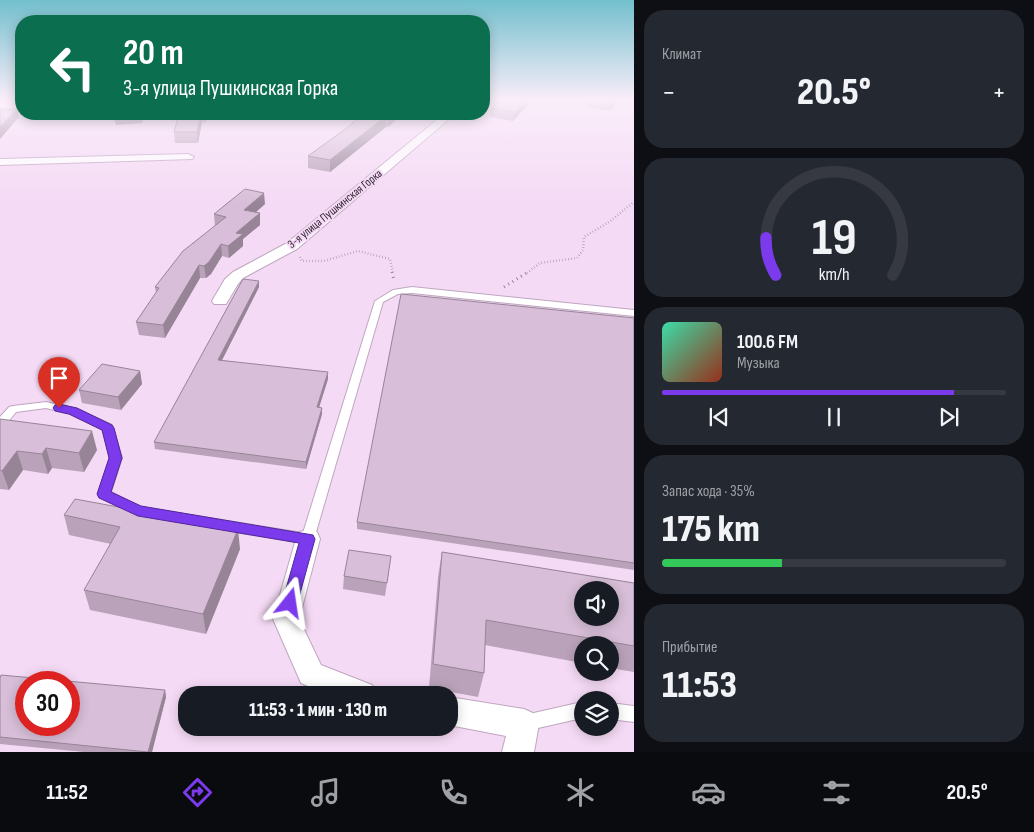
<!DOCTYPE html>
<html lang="ru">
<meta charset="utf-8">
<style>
body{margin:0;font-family:"Sofia Sans Condensed",sans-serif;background:#242831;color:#f1f3f6;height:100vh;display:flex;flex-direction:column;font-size:19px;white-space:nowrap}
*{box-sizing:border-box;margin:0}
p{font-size:16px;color:#9ea1a6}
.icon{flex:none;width:28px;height:28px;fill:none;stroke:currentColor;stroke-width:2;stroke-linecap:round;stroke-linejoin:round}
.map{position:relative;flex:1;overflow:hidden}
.panel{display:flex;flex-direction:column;gap:10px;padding:10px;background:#0d0f14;width:400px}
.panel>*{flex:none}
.banner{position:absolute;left:15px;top:15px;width:475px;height:105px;border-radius:20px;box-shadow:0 2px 12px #0003;background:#0b6e4f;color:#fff;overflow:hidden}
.tools{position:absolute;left:574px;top:581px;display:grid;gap:10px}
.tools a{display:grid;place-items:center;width:45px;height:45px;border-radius:50%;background:#171b24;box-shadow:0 2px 12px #0003;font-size:25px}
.speed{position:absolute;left:15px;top:671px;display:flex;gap:10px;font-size:25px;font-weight:700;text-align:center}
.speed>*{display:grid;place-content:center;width:65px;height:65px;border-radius:50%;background:#171b24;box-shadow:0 2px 12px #0003;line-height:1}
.speed .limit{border:8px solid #d22;background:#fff;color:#111}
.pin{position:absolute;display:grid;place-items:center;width:42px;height:42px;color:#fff;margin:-51px -21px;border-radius:50% 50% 50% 0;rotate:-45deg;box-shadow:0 0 5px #0007}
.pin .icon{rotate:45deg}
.me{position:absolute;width:55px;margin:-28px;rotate:15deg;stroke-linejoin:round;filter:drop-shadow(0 0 4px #0008)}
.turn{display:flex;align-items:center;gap:18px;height:105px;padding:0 25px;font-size:22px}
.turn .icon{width:65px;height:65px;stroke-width:2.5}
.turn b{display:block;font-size:35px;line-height:42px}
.big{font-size:38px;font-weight:800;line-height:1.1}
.panel .card{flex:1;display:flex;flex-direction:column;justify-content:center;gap:8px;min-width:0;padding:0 18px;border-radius:20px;background:#242831}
.panel .dial{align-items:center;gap:0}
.dial svg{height:130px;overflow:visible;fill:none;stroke:#363941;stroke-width:7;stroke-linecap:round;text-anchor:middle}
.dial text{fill:#f1f3f6;stroke:none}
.song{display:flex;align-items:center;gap:15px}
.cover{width:60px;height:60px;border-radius:8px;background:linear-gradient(135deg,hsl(160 70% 55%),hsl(10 70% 35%))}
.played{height:5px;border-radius:2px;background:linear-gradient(90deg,#7c3aed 85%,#363941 85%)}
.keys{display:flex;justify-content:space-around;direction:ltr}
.heat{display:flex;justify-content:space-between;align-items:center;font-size:28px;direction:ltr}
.charge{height:8px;border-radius:4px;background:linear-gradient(90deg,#34c759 35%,#363941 0)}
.trip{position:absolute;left:178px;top:686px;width:280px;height:50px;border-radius:20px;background:#171b24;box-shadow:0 2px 12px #0003;font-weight:800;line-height:50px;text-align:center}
.menu{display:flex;height:80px;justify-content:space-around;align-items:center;background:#090b0e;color:#9ea1a6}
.menu .icon{width:35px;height:35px}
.menu .on{color:#7c3aed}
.menu b{font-size:22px;color:#f1f3f6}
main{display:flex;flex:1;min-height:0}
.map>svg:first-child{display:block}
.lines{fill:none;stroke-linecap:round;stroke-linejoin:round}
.service-casing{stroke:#bfa6c0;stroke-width:2}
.minor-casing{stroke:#bfa6c0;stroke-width:2}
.path-far1{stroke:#978497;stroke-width:2.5;stroke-dasharray:0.5 2.5;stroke-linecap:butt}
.path{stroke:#978497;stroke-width:3;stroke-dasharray:1 4;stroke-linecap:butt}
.service{fill:#fff;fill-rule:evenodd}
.minor{fill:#fff;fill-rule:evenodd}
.wall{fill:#baa3ba}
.shaded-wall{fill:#978597}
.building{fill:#d8bed8;stroke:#978597;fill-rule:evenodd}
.route{fill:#7c3aed;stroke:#51269a}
.labels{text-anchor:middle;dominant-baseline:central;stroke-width:4;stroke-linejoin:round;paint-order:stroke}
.far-street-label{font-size:12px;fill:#2e242e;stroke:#f5daf5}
</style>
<main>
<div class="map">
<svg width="634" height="752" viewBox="0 0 634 752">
<rect width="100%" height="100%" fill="#f5daf5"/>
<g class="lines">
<g class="service-casing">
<path id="service" d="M412,287L634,310V316L412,293L398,294L383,302L314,539L313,543L308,544L138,516L100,497L98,494L110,458L103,430L70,414L46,408L16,412L4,427L0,428V417L9,407L13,406L46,402L77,409L112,425L113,428L122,458L111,492L140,507L303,533L375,301L393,290Z
M582,702V718L525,731L519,729L517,723L519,717L525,715Z
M610,703L634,706V722L610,719Z"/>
</g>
<g class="minor-casing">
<path id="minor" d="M0,103H21V109H0Z
M444,114H455L297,249L243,278L238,284L226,304H214L212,301L225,279L233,272L287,243Z
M188,154L194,157L192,159L0,165V159Z
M308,530L317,532L320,539L299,619L321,665L372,685L377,695H328L301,683L273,619L296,539L299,532Z
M449,697L524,709L535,714L539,724L534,752H502L506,736L449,725Z"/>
</g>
<path class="path-far1" d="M300,257L302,261H324L358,251L390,259L393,273
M527,273L540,263L577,258L583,250L584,237L609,222L634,202"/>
<path class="path" d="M392,272L394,280
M504,287L528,272"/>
<use href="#service" class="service"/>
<use href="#minor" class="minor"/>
</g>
<path class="wall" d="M501,99H533L513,121L490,117L491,108Z
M588,99H619L610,111L587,107Z
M177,114H207L206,122H202L198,143H175L174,132L177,120Z
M362,114H402L388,127H386L330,172L308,168V156L347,128Z
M265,204L255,212L260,225L243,239V246L229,258L222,256L211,274L206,278H200L165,338L139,335L136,322L156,293L155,287L215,226L214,214Z
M259,281V287L222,360L328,379L319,407L322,408V414L306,469L155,449L154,442Z
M634,318V570L357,529V522Z
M140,371L142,384L121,410L82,403L79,390Z
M0,419L97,450L84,472L52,468L48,474L23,470L9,490L0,489Z
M64,515L240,549L206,634L90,610L84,590L111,544L69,535Z
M442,552L634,583V672L610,668V645H582V663L485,645L484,673L478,697L429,688L438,577Z
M389,570L385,596L343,589L344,576Z
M0,678L165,690L166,697L152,752H84L0,744Z"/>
<path class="shaded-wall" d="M527,99H533L513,121L515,112Z
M613,99H619L610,111L612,100Z
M17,109L19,117L0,139V127Z
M142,114H145L142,123L116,125L114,119Z
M201,114L202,122L198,143L197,132Z
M205,114H207L206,122Z
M392,114H402L388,127L389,116Z
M386,116V127L330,172V160Z
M264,193L265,204L245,222L244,210Z
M260,213V225L243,239V246L229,258L228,246L236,233Z
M221,244L222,256L211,274L206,278L204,266Z
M199,265L200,278L165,338L163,325Z
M259,281V287L219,366L218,360Z
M140,371L142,384L121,410L118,397Z
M328,372V379L317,414V407Z
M322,408V414L306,469V462Z
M92,431L97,450L84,472L79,453Z
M46,448L52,468L48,474L42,454Z
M17,451L23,470L9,490L2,471Z
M238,529L240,549L206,634L203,614Z
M165,690L166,697L152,752H148Z"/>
<path class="building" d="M501,99H527L515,112L491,108Z
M599,99H613L612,100Z
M0,109H17L0,127Z
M116,114H142V117L114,119Z
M179,114H201L197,132H174Z
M362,114H392L389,116H386L330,160L308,156L347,128Z
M245,189L264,193L244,210L260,213L236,233L243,234L228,246L221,244L209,262L204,266L199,265L163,325L136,322L159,288L155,287L183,251L226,217L214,214Z
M243,279L259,281L218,360L328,372L317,407L322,408L306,462L154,442Z
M401,294L634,318V563L357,522Z
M102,364L140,371L118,397L79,390Z
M0,419L92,431L79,453L46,448L42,454L17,451L2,471L0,470Z
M75,499L238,529L203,614L84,590L120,527L64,515Z
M349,550L391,556L387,583L344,576Z
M442,552L634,583V646L486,620L484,673L433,664ZM582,590H610V618H582Z
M1,675L165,690L148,752L0,737V678ZM26,682H69V725H26Z"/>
<linearGradient id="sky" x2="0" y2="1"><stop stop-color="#73bfcd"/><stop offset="0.49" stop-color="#faeefa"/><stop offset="1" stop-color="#faeefa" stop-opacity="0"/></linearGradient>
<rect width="634" height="204" fill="url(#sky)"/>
<path class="route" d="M59,404L77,408L112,425L114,428L122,458L111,492L141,506L313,535L315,539L296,608L290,610L285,608L282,603L299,543L138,516L99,498L97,494L109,458L102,430L69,414L55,411L53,408L55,405Z"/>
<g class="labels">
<g class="far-street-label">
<text transform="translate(335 209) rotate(-39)">3-я улица Пушкинская Горка</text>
</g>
</g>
</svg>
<div class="tools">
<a><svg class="icon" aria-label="sound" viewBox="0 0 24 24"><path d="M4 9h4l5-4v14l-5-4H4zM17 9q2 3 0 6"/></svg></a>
<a><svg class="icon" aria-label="search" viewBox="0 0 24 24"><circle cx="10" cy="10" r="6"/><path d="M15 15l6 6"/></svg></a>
<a><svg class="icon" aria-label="layers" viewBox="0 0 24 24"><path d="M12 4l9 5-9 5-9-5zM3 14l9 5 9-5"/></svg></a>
</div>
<div class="speed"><div class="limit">30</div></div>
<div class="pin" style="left:59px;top:408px;background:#d93025"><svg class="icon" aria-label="arrive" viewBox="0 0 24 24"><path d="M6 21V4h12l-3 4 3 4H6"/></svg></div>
<svg class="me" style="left:290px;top:603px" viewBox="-20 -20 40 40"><path d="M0-17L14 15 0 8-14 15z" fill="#7c3aed" stroke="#fff" stroke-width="4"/></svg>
<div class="trip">11:53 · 1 мин · 130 m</div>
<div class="banner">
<div class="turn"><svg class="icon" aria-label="left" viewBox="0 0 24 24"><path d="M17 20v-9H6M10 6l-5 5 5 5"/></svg><div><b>20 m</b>3-я улица Пушкинская Горка</div></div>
</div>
</div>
<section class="panel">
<div class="card"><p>Климат</p>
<div class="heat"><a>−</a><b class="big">20.5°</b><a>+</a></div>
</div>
<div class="card dial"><svg viewBox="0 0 100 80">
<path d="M14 69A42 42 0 1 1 86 69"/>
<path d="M14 69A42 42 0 0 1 8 46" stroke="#7c3aed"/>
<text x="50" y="56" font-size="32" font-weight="700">19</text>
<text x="50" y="72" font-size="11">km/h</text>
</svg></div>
<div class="card">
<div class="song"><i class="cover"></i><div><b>100.6 FM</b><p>Музыка</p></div></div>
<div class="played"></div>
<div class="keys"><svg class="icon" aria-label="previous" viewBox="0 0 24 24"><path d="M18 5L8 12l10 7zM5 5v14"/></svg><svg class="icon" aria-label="pause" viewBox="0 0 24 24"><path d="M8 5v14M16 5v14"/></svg><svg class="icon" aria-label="next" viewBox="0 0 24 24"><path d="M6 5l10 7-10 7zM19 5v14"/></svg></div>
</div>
<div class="card"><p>Запас хода · 35%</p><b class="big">175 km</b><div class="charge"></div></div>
<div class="card"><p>Прибытие</p><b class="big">11:53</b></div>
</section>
</main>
<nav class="menu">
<b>11:52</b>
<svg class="icon on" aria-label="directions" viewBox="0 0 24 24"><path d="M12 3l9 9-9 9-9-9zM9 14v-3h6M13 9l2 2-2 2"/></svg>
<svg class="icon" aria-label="music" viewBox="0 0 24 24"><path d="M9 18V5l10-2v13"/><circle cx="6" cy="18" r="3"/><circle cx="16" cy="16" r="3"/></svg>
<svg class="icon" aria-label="phone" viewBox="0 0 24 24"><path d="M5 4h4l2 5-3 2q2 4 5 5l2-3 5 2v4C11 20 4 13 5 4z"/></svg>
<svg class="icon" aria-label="climate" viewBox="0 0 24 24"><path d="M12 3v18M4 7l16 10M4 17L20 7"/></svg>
<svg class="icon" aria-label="car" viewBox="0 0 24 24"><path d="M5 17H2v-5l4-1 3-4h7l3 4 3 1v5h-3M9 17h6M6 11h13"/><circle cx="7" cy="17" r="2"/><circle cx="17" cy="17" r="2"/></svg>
<svg class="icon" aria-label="filters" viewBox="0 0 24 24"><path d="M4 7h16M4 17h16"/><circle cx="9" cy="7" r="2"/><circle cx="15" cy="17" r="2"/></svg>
<b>20.5°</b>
</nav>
